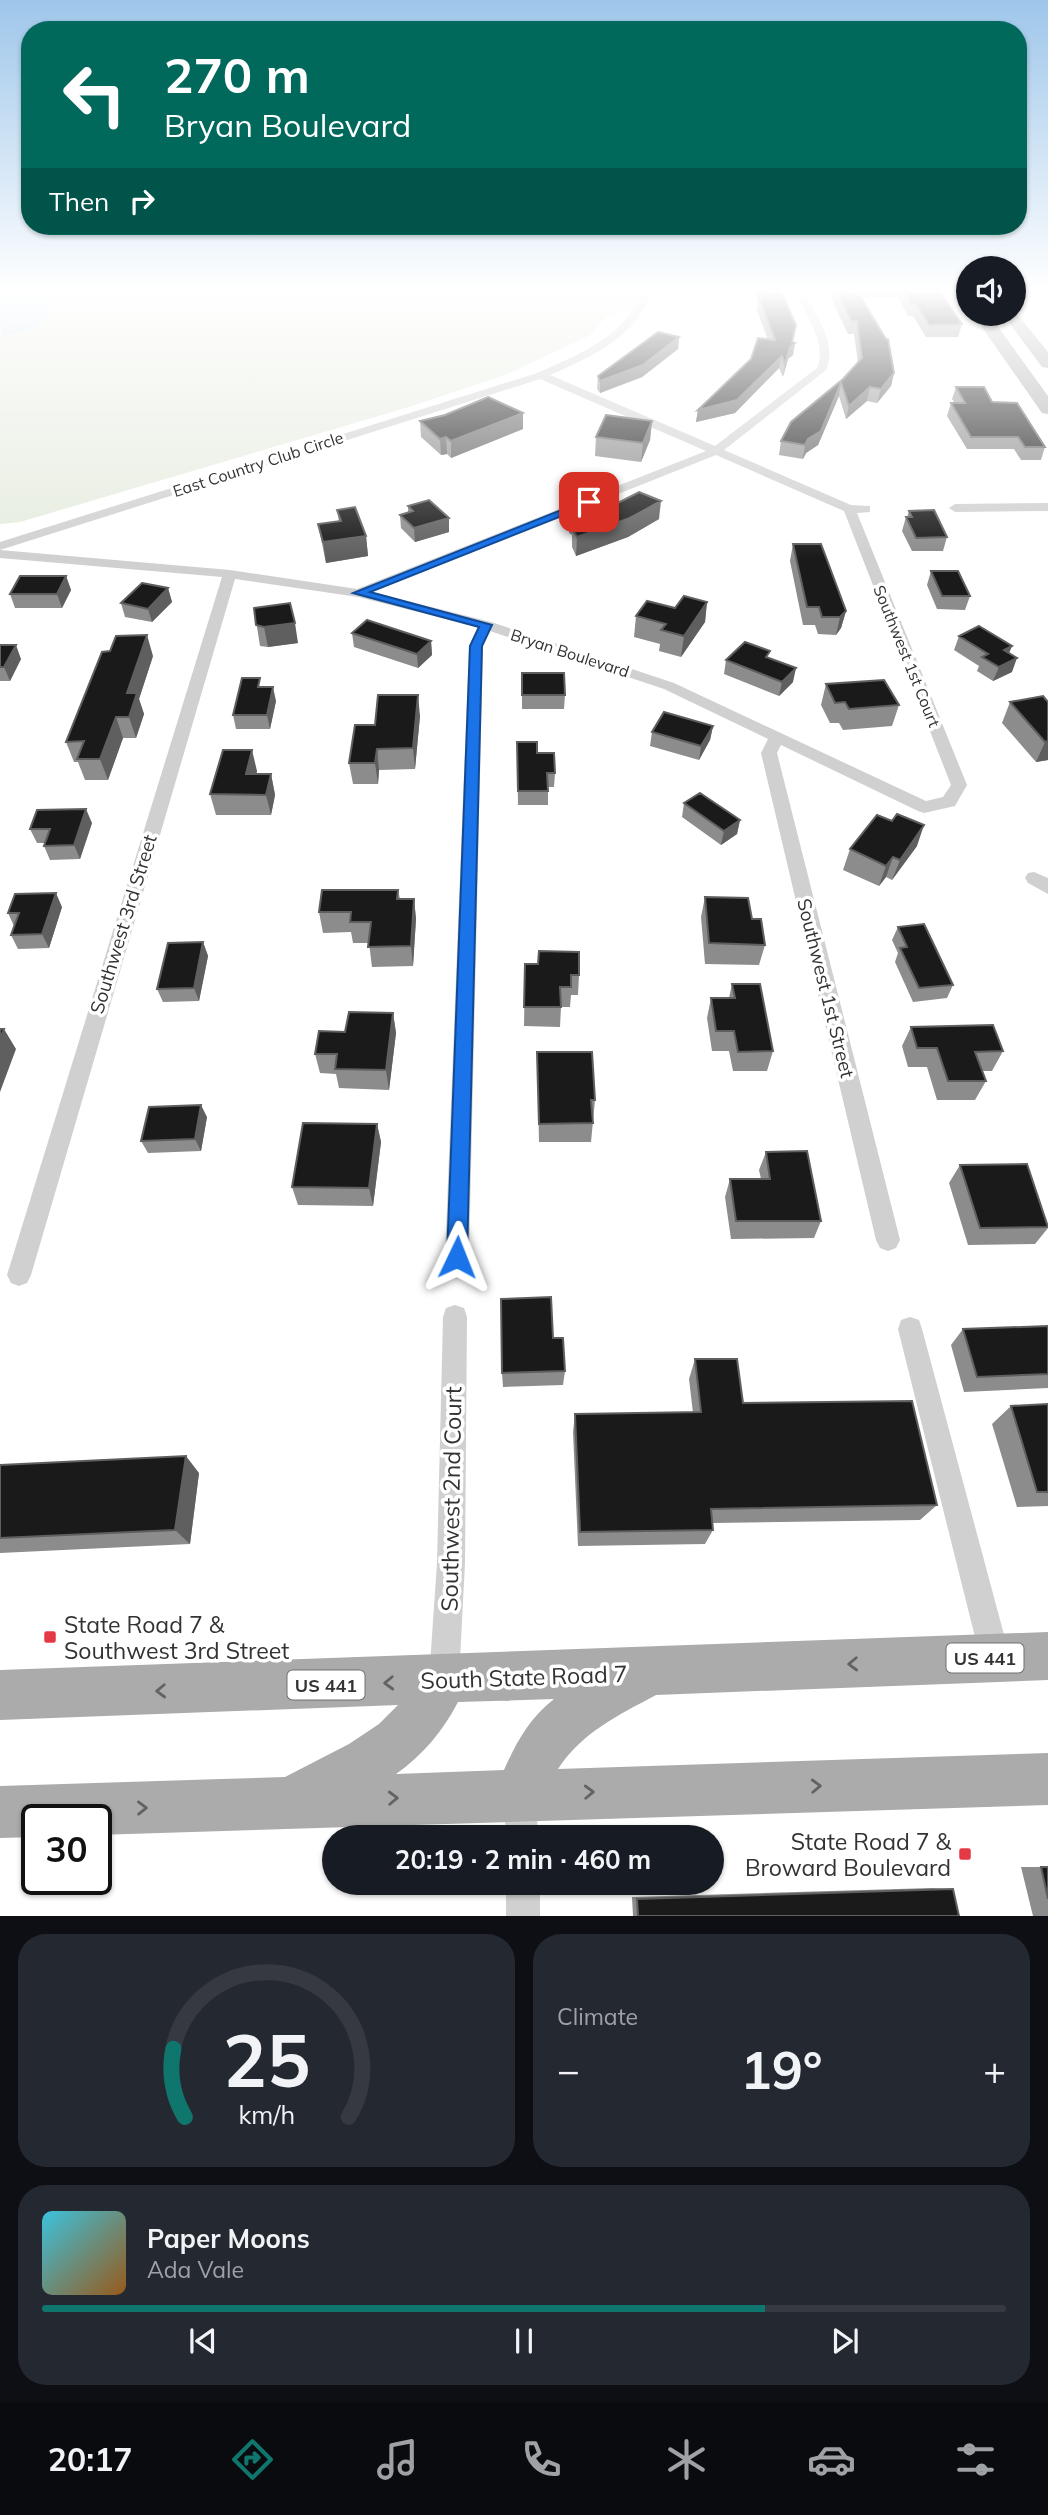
<!DOCTYPE html>
<meta charset="utf-8">
<style>
body{margin:0;font-family:Mulish,sans-serif;background:#242831;color:#f1f3f6;height:100vh;display:flex;flex-direction:column;font-size:26px;white-space:nowrap}
*{box-sizing:border-box;margin:0}
p{font-size:23px;color:#9ea1a6}
.icon{flex:none;width:38px;height:38px;fill:none;stroke:currentColor;stroke-width:2;stroke-linecap:round;stroke-linejoin:round}
.map{position:relative;height:1916px;overflow:hidden}
.side{display:flex;flex-direction:column;gap:18px;padding:18px;background:#0d0f14;flex:1}
.side>*{flex:none}
.top-card{position:absolute;left:21px;top:21px;width:1006px;height:214px;border-radius:28px;box-shadow:0 2px 5px #0004;background:#00695c;color:#fff;overflow:hidden}
.buttons{position:absolute;left:956px;top:256px;display:grid;gap:14px}
.buttons a{display:grid;place-items:center;width:70px;height:70px;border-radius:50%;background:#171b24;box-shadow:0 2px 5px #0004;font-size:35px}
.speed{position:absolute;left:21px;top:1804px;display:flex;gap:14px;font-size:35px;font-weight:700;text-align:center}
.speed>*{display:grid;place-content:center;width:91px;height:91px;border-radius:50%;background:#171b24;box-shadow:0 2px 5px #0004;line-height:1}
.speed .limit{border:4px solid #111;border-radius:10px;background:#fff;color:#111}
.pin{position:absolute;display:grid;place-items:center;width:60px;height:60px;color:#fff;margin:-30px;border-radius:14px;box-shadow:0 4px 10px #0006}
.me{position:absolute;width:77px;margin:-38px;rotate:2deg;stroke-linejoin:round;filter:drop-shadow(0 0 5px #0008)}
.turn{display:flex;align-items:center;gap:24px;height:147px;padding:0 28px;font-size:32px}
.turn .icon{width:91px;height:91px;stroke-width:2.5}
.turn b{display:block;font-size:49px;line-height:60px}
.then{display:flex;align-items:center;height:66px;padding:0 28px;background:#0003;gap:14px;font-size:26px}
.big{font-size:52px;font-weight:700;line-height:1.1}
.side .card{flex:1;display:flex;flex-direction:column;justify-content:center;gap:10px;min-width:0;padding:0 24px;border-radius:28px;background:#242831}
.side .dial{align-items:center;gap:0}
.dial svg{height:182px;overflow:visible;fill:none;stroke:#363941;stroke-width:7;stroke-linecap:round;text-anchor:middle}
.dial text{fill:#f1f3f6;stroke:none}
.song{display:flex;align-items:center;gap:21px}
.cover{width:84px;height:84px;border-radius:10px;background:linear-gradient(135deg,hsl(190 70% 55%),hsl(30 70% 35%))}
.played{height:7px;border-radius:4px;background:linear-gradient(90deg,#0f766e 75%,#363941 75%)}
.keys{display:flex;justify-content:space-around;direction:ltr}
.heat{display:flex;justify-content:space-between;align-items:center;font-size:38px;direction:ltr}
.side .tiles{flex:1;display:grid;gap:18px;grid-template-columns:1fr 1fr}
.card:last-child{grid-column:span 2}
.trip{position:absolute;left:322px;top:1825px;width:402px;height:70px;border-radius:35px;background:#171b24;box-shadow:0 2px 5px #0004;font-weight:700;line-height:70px;text-align:center}
.menu{display:flex;height:112px;justify-content:space-around;align-items:center;background:#090b0e;color:#9ea1a6}
.menu .icon{width:49px;height:49px}
.menu .current{color:#0f766e}
.menu b{font-size:32px;color:#f1f3f6}
.map>svg:first-child{display:block}
.green{fill:#e6ecdf}
.water{fill:#cfe2ee}
.lines{fill:none;stroke-linecap:round;stroke-linejoin:round}
.street{fill:#d0d0d0;fill-rule:evenodd}
.primary{fill:#ababab;fill-rule:evenodd}
.wall{fill:#8c8c8c}
.shaded-wall{fill:#5f5f5f}
.building{fill:#1a1a1a;stroke:#5f5f5f;stroke-width:2}
.oneway{stroke:#636363}
.route{fill:#1a73e8;stroke:#114b97;stroke-width:2}
.poi-dot{fill:#e63946;stroke:#fff;stroke-width:2.5}
.labels{text-anchor:middle;dominant-baseline:central;stroke-width:7;stroke-linejoin:round;paint-order:stroke}
.far-street-label{font-size:16px;fill:#333;stroke:#fff}
.shield{fill:#fff;stroke:#707070;stroke-width:2}
.shield-label{font-size:18px;font-weight:bold;fill:#333}
.street-label{font-size:19px;fill:#333;stroke:#fff}
.near-street-label{font-size:23px;fill:#333;stroke:#fff}
.near-poi-label{font-size:23px;fill:#333;stroke:#fff;text-anchor:start}
</style>
<div class="map">
<svg width="1048" height="1917" viewBox="0 0 1048 1917">
<rect width="100%" height="100%" fill="#fff"/>
<path class="green" d="M0,289H639L643,304L606,317L589,336L505,375L409,407L20,522L0,524Z"/>
<path class="water" d="M21,295H37L48,300L46,321L36,327L2,337L0,297Z"/>
<g class="lines">
<path class="street" d="M643,289H653C637,337 593,356 550,375L715,446L817,368C828,344 804,312 794,289H803C815,314 838,343 826,370L724,450L851,505L870,506V512L857,513L967,785L955,806L924,813L918,811L781,745L777,753L900,1240L896,1248L888,1251L880,1248L876,1240L761,753L768,739L664,689L490,631L483,646L469,1257L465,1265L457,1268L449,1265L445,1257L469,646L478,627L358,597L235,579L31,1275L27,1283L19,1286L11,1283L7,1275L222,577L0,558V550L230,570L357,589L706,451L540,379L0,550V542L537,373C580,354 627,336 643,289ZM716,455L844,511L951,785L943,797L926,801L674,683L491,622L372,592Z
M1048,503V511L955,512L949,508L955,504Z
M1034,872L1048,878V894L1028,883L1025,878L1028,873Z
M455,1305L464,1308L467,1317L465,1563L459,1679L455,1690L444,1694L433,1690L429,1679L437,1563L443,1317L446,1308Z
M910,1317L919,1320L922,1329L1010,1657L1005,1667L995,1672L985,1667L980,1657L898,1329L901,1320Z
M520,1781L531,1786L536,1797L538,1838H506L504,1797L509,1786Z
M506,1883H540V1917H506Z"/>
<path class="primary" d="M956,289H968V301L963,299Z
M1013,309L1048,352V368L1042,367L1002,313H1013Z
M972,313H988L1048,396V414L1042,413Z
M1048,1632V1680L656,1695C619,1715 582,1732 558,1769L1048,1753V1805L96,1835V1820H37V1837L0,1838V1786L285,1777L349,1744L379,1724L398,1705L0,1720V1670ZM554,1699C529,1719 517,1741 504,1770L396,1774C423,1755 443,1731 458,1702Z"/>
</g>
<path class="wall" d="M753,289H780L793,342V355L788,359L783,377L779,368L735,413L696,422L698,410L751,359L768,340L757,310L758,301Z
M827,289H938L962,324L958,337H926L913,316H908L898,297H860L894,373L891,386L877,403L867,401L846,419L839,396L818,445L806,453L803,459L779,455L781,441L843,379L858,362L854,334H848Z
M679,337L678,349L642,377L600,393L597,389L598,376Z
M956,387L992,402L1045,447L1041,460H1021L1014,449H967L947,416L951,403H955L952,399Z
M420,421L523,429L451,458L447,454L441,455L421,437Z
M652,421L650,440L641,462L595,456L596,437Z
M408,506L449,518V532L415,542L401,528L400,515L408,512Z
M612,506L659,519L628,537L576,556L572,547V535L569,533L570,515Z
M337,510L366,536L368,556L326,563L318,524L339,522Z
M909,511L947,537L943,551H912L902,531L906,517H907Z
M793,544L846,611L841,628L836,635L818,634L815,625H803L790,561Z
M931,571L970,596L965,610L937,609L927,585Z
M66,576L71,590L62,608H15L10,594Z
M168,588L172,602L152,622L125,617L121,603Z
M707,602L705,622L681,657L659,651L660,644L634,637L636,616Z
M254,608L298,643L268,647L260,646Z
M352,633L431,641L432,655L418,668L354,647Z
M959,636L1012,646L1009,653L1012,672L993,681L977,671L979,666L954,650Z
M0,645L21,659L10,681H0Z
M153,656L139,699L144,714L136,738H123L108,780H85L78,762H74L66,742Z
M726,660L793,682L779,696L724,674Z
M522,673L565,695L564,709H522Z
M826,684L899,705L892,726L843,730L839,723H830L821,705Z
M262,687L276,701L270,729H236L233,715Z
M1010,702H1048V760L1036,762L1002,723Z
M420,716L415,769L379,770L378,784H353L349,763L375,725Z
M713,726L710,740L699,760L650,746L652,732Z
M517,742L537,753L555,773L554,787H548V805H518Z
M257,771L256,774H271L275,795L271,815H216L210,794Z
M684,803L740,820L737,834L721,845L682,817Z
M92,823L80,859L50,860L44,846L45,843H37L30,829Z
M917,846L892,880L886,877L879,886L843,870L850,849Z
M398,890L400,899H414L416,919L413,966L372,967L369,943H353L351,932L323,933L319,912Z
M705,897L752,919L765,945L759,965L705,964L701,917Z
M62,907L49,948L18,949L11,935L14,926L8,913Z
M898,927L953,985L947,998L913,1002L895,962L898,953L892,940Z
M203,942L208,956L199,1001L163,1002L157,989Z
M525,964L579,975L578,995H571L570,1007H561L560,1027L524,1026Z
M732,984L773,1051L767,1071H733L729,1051H712L707,1018L711,998H729Z
M393,1013L396,1033L389,1090L339,1088L336,1074L320,1073L315,1054L345,1032Z
M911,1027L1003,1051L992,1071H982L986,1081L975,1100H937L927,1067H908L902,1046Z
M537,1052L595,1100L591,1142H539Z
M207,1117L201,1151L148,1153L141,1141Z
M377,1124L381,1142L373,1206L298,1205L292,1187Z
M766,1152L821,1221L814,1238L731,1239L725,1197L730,1179H761L759,1170Z
M960,1165L1048,1224V1228L1035,1244L968,1245L949,1183Z
M1048,1326V1388L964,1392L951,1345L963,1329Z
M553,1338L565,1371L563,1385L503,1387L502,1373Z
M695,1359L743,1403L937,1505L920,1520L713,1523V1530L705,1544L578,1546L573,1432L575,1414L693,1413L689,1379Z
M1048,1404V1506L1017,1507L992,1424L1011,1406Z
M0,1465L199,1473L190,1544L0,1553Z
M1021,1867H1048V1916H1033Z
M932,1888L953,1889L959,1916H633L632,1897Z"/>
<path class="shaded-wall" d="M796,325L792,346L795,343L793,355L788,359L783,377L785,365Z
M679,337L678,349L642,377L600,393V381Z
M782,356L779,368L735,413L696,422L698,410Z
M894,373L891,386L877,403L881,389Z
M841,383L839,396L818,445L806,453L803,459L805,445L808,439Z
M870,387L867,401L846,419L849,406Z
M523,413V429L451,458V441Z
M652,421L650,440L641,462L643,443Z
M446,437L447,454L441,455L440,439Z
M661,501L659,519L628,537L576,556L577,537Z
M449,518V532L415,542L414,528Z
M366,536L368,556L326,563L323,542Z
M66,576L71,590L62,608L57,594Z
M168,588L172,602L152,622L148,609Z
M707,602L705,622L681,657L684,636Z
M846,611L841,628L836,635L840,617Z
M295,623L298,643L268,647L264,627Z
M147,635L153,656L139,699L144,714L136,738L129,717L127,693Z
M431,641L432,655L418,668L417,654Z
M16,645L21,659L10,681L4,667Z
M1012,646L1006,660L1004,650Z
M1017,658L1012,672L993,681L999,667Z
M796,668L793,682L779,696L782,682Z
M273,687L276,701L270,729L267,715Z
M418,695L420,716L415,769L413,748Z
M116,717L123,738L108,780L100,759Z
M713,726L710,740L699,760L701,746Z
M1048,741V760L1036,762L1045,742Z
M377,749L379,770L378,784L375,763Z
M252,750L257,771L251,795L246,774Z
M271,774L275,795L271,815L266,795Z
M86,809L92,823L80,859L74,845Z
M740,820L737,834L721,845L724,831Z
M924,825L917,846L892,880L900,860Z
M893,857L886,877L879,886L886,866Z
M56,893L62,907L49,948L42,934Z
M414,899L416,919L413,966L411,946Z
M203,942L208,956L199,1001L194,988Z
M393,1013L396,1033L389,1090L386,1070Z
M4,1029L16,1049L0,1092V1039Z
M201,1105L207,1117L201,1151L195,1139Z
M377,1124L381,1142L373,1206L369,1188Z
M186,1456L199,1473L190,1544L175,1530Z"/>
<path class="building" d="M760,289H780L796,325L792,342L795,343L790,347L785,365L782,356L737,400L698,410L751,359L758,338L775,340L759,298H763Z
M836,289H856L886,339H888L894,373L881,389L870,387L849,406L841,383L821,431L808,439L805,445L781,441L791,422L843,379L862,358L857,321H851Z
M904,289H938L962,324L929,325L916,304H911Z
M658,332L679,337L643,365L600,381L598,376Z
M956,387H984L992,402L1017,403L1045,447H1025L1018,437H971L951,403H965Z
M488,397L523,413L451,441L446,437L440,439L420,421L445,415Z
M606,415L652,421L643,443L596,437Z
M639,492L661,501L630,518L577,537L572,529L582,523L570,515L606,502L612,506Z
M429,500L449,518L414,528L400,515L413,511L408,506Z
M355,507L366,536L323,542L318,524L341,521L337,510Z
M934,510L947,537L916,538L906,517H912L909,511Z
M793,544H821L846,611L840,617H822L819,607H807Z
M931,571H958L970,596H942Z
M20,576H66L57,594H10Z
M142,583L168,588L148,609L121,603Z
M684,596L707,602L684,636L661,630L666,624L636,616L647,601L675,608Z
M290,603L295,623L264,627L256,625L254,608Z
M367,620L431,641L417,654L352,633Z
M979,626L1012,646L1004,650L1017,658L999,667L982,657L988,654L959,636Z
M147,635L127,693H137L129,717H116L100,759H77L84,741L66,742L102,652L110,651L116,636Z
M745,642L770,651L766,657L796,668L782,682L726,660Z
M0,645H16L4,667H0Z
M522,673H564L565,695H522Z
M242,678H260L258,687H273L267,715H233Z
M884,680L899,705L849,709L845,702L835,703L826,684Z
M378,695H418L413,748L377,749L375,763H349L355,725H375Z
M1043,696L1048,702V741L1045,742L1010,702Z
M664,712L713,726L701,746L652,732Z
M517,742H537V753H554L555,773H547L548,791H518Z
M223,750H252L246,774H271L266,795L210,794Z
M700,793L740,820L724,831L684,803Z
M86,809L74,845L44,846L50,829H30L37,810Z
M897,814L924,825L900,860L893,857L886,866L850,849L877,815L892,821Z
M322,890H398L397,899H414L411,946L368,947L371,922H350L351,912H319Z
M56,893L42,934L11,935L19,913H8L15,894Z
M705,897L748,898L752,919H761L765,945L709,943Z
M924,924L953,985L919,988L900,948L907,947L898,927Z
M203,942L194,988L157,989L168,943Z
M539,951L579,952V975H571V987H560L561,1007H524L525,964H538Z
M732,984H760L773,1051L738,1052L734,1031H716L711,998H735Z
M349,1012L393,1013L386,1070L335,1069L337,1054H315L319,1031L345,1032Z
M993,1025L1003,1051L975,1052L986,1081H948L937,1048H917L911,1027Z
M0,1029H4L0,1039Z
M537,1052H592L595,1100H591L593,1123L539,1124Z
M201,1105L195,1139L141,1141L149,1107Z
M303,1123L377,1124L369,1188L292,1187Z
M807,1151L821,1221H736L730,1179H770L766,1152Z
M1027,1164L1048,1227L980,1228L960,1165Z
M551,1297L553,1338H563L565,1371L502,1373L501,1299Z
M1048,1326V1374L977,1377L963,1329Z
M695,1359H737L743,1403L912,1401L937,1505L711,1509L713,1530L580,1532L575,1414L701,1412Z
M1048,1404V1492H1037L1011,1406Z
M186,1456L175,1530L0,1538V1465Z
M1041,1867H1048V1899Z
M953,1889L959,1916H638L637,1899Z"/>
<defs><path id="oneway-chevron" d="M-2-3.5L2.5 0L-2 3.5" fill="none" stroke-width="1.6" stroke-linecap="round" stroke-linejoin="round" transform="scale(1.75)"/></defs>
<g class="oneway">
<use href="#oneway-chevron" transform="translate(853 1664) rotate(178)"/>
<use href="#oneway-chevron" transform="translate(389 1683) rotate(178)"/>
<use href="#oneway-chevron" transform="translate(161 1691) rotate(178)"/>
<use href="#oneway-chevron" transform="translate(816 1786) rotate(-2)"/>
<use href="#oneway-chevron" transform="translate(589 1792) rotate(-2)"/>
<use href="#oneway-chevron" transform="translate(393 1798) rotate(-2)"/>
<use href="#oneway-chevron" transform="translate(142 1808) rotate(-1)"/>
</g>
<linearGradient id="sky" x2="0" y2="1"><stop stop-color="#9ec6ea"/><stop offset="0.52" stop-color="#fff"/><stop offset="1" stop-color="#fff" stop-opacity="0"/></linearGradient>
<rect width="1048" height="558" fill="url(#sky)"/>
<path class="route" d="M589,499L594,502L592,504L370,592L492,625L482,646L467,1257L464,1264L457,1266L450,1264L447,1257L470,646L479,627L353,593Z"/>
<g class="poi-dot">
<rect x="43" y="1630" width="14" height="14" rx="3.5"/>
<rect x="958" y="1847" width="14" height="14" rx="3.5"/>
</g>
<g class="labels">
<g class="far-street-label">
<text transform="translate(258 464) rotate(-18)">East Country Club Circle</text>
<text transform="translate(570 653) rotate(18)">Bryan Boulevard</text>
<text transform="translate(907 656) rotate(68)">Southwest 1st Court</text>
</g>
<g class="shield">
<rect x="946.5" y="1643.5" width="77" height="29" rx="5"/>
<rect x="287.5" y="1670.5" width="77" height="29" rx="5"/>
</g>
<g class="shield-label">
<text x="985" y="1658">US 441</text>
<text x="326" y="1685">US 441</text>
</g>
<g class="street-label">
<text transform="translate(123 924) rotate(-73)">Southwest 3rd Street</text>
<text transform="translate(826 988) rotate(76)">Southwest 1st Street</text>
</g>
<g class="near-street-label">
<text transform="translate(451 1499) rotate(-89)">Southwest 2nd Court</text>
<text transform="translate(524 1677) rotate(-2)">South State Road 7</text>
</g>
<g class="near-poi-label">
<text x="64" y="1624">State Road 7 &amp;<tspan x="64" dy="26">Southwest 3rd Street</tspan></text>
<text x="951" y="1841" text-anchor="end">State Road 7 &amp;<tspan x="951" dy="26">Broward Boulevard</tspan></text>
</g>
</g>
</svg>
<div class="buttons">
<a><svg class="icon" aria-label="sound" viewBox="0 0 24 24"><path d="M4 9h4l5-4v14l-5-4H4zM17 9q2 3 0 6"/></svg></a>
</div>
<div class="speed"><div class="limit">30</div></div>
<div class="pin" style="left:589px;top:502px;background:#d93025"><svg class="icon" aria-label="arrive" viewBox="0 0 24 24"><path d="M6 21V4h12l-3 4 3 4H6"/></svg></div>
<svg class="me" style="left:457px;top:1257px" viewBox="-20 -20 40 40"><path d="M0-17L14 15 0 8-14 15z" fill="#1a73e8" stroke="#fff" stroke-width="4"/></svg>
<div class="trip">20:19 · 2 min · 460 m</div>
<div class="top-card">
<div class="turn"><svg class="icon" aria-label="left" viewBox="0 0 24 24"><path d="M17 20v-9H6M10 6l-5 5 5 5"/></svg><div><b>270 m</b>Bryan Boulevard</div></div>
<div class="then">Then<svg class="icon" aria-label="right" viewBox="0 0 24 24"><path d="M7 20v-9h11M14 6l5 5-5 5"/></svg></div>
</div>
</div>
<section class="side">
<div class="tiles">
<div class="card dial"><svg viewBox="0 0 100 80">
<path d="M14 69A42 42 0 1 1 86 69"/>
<path d="M14 69A42 42 0 0 1 9 39" stroke="#0f766e"/>
<text x="50" y="56" font-size="32" font-weight="700">25</text>
<text x="50" y="72" font-size="11">km/h</text>
</svg></div>
<div class="card"><p>Climate</p>
<div class="heat"><a>−</a><b class="big">19°</b><a>+</a></div>
</div>
<div class="card">
<div class="song"><i class="cover"></i><div><b>Paper Moons</b><p>Ada Vale</p></div></div>
<div class="played"></div>
<div class="keys"><svg class="icon" aria-label="previous" viewBox="0 0 24 24"><path d="M18 5L8 12l10 7zM5 5v14"/></svg><svg class="icon" aria-label="pause" viewBox="0 0 24 24"><path d="M8 5v14M16 5v14"/></svg><svg class="icon" aria-label="next" viewBox="0 0 24 24"><path d="M6 5l10 7-10 7zM19 5v14"/></svg></div>
</div>
</div>
</section>
<nav class="menu">
<b>20:17</b>
<svg class="icon current" aria-label="directions" viewBox="0 0 24 24"><path d="M12 3l9 9-9 9-9-9zM9 14v-3h6M13 9l2 2-2 2"/></svg>
<svg class="icon" aria-label="music" viewBox="0 0 24 24"><path d="M9 18V5l10-2v13"/><circle cx="6" cy="18" r="3"/><circle cx="16" cy="16" r="3"/></svg>
<svg class="icon" aria-label="phone" viewBox="0 0 24 24"><path d="M5 4h4l2 5-3 2q2 4 5 5l2-3 5 2v4C11 20 4 13 5 4z"/></svg>
<svg class="icon" aria-label="climate" viewBox="0 0 24 24"><path d="M12 3v18M4 7l16 10M4 17L20 7"/></svg>
<svg class="icon" aria-label="car" viewBox="0 0 24 24"><path d="M5 17H2v-5l4-1 3-4h7l3 4 3 1v5h-3M9 17h6M6 11h13"/><circle cx="7" cy="17" r="2"/><circle cx="17" cy="17" r="2"/></svg>
<svg class="icon" aria-label="filters" viewBox="0 0 24 24"><path d="M4 7h16M4 17h16"/><circle cx="9" cy="7" r="2"/><circle cx="15" cy="17" r="2"/></svg>
</nav>
